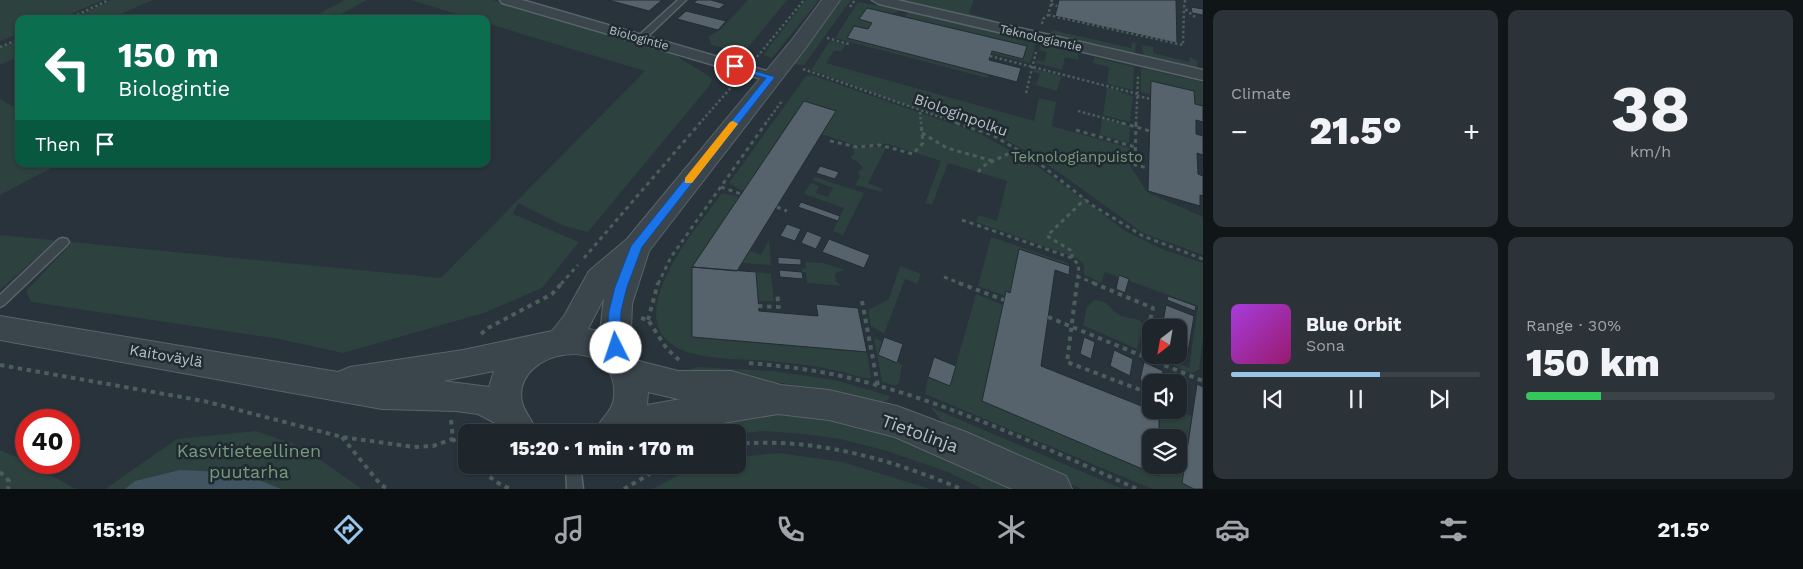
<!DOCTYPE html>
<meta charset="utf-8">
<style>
body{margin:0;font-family:"Work Sans",sans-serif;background:#2b3238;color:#f1f3f6;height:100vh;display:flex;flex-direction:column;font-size:19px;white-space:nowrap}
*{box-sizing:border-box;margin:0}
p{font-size:16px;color:#a1a5a9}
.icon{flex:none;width:28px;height:28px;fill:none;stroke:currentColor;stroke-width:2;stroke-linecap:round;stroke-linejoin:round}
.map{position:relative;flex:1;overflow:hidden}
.sheet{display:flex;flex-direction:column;gap:10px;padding:10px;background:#101518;width:600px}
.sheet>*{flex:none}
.top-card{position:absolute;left:15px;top:15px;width:475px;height:152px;border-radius:10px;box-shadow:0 1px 4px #0004,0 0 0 1px #3c4348;background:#0b6e4f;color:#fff;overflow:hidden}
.needle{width:32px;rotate:211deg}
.buttons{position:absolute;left:1142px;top:319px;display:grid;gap:10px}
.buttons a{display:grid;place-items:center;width:45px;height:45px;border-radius:10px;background:#1e262c;box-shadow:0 1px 4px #0004,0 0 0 1px #3c4348;font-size:25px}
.speed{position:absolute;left:15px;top:409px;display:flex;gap:10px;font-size:25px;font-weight:700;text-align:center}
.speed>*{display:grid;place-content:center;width:65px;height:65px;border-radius:50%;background:#1e262c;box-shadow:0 1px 4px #0004,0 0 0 1px #3c4348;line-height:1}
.speed .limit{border:8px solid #d22;background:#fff;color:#111}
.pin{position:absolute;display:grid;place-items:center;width:42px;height:42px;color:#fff;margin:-21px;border:2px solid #fff;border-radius:50%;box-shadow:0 1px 5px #0007}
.me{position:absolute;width:55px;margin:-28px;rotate:356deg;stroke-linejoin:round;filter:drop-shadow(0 0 4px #0008)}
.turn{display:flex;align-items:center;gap:18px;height:105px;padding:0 20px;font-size:22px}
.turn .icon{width:65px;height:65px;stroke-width:2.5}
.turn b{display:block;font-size:35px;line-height:42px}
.then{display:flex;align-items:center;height:48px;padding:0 20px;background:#0003;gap:10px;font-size:19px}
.big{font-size:38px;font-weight:800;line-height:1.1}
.sheet .tile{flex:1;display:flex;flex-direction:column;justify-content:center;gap:8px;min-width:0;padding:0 18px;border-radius:10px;background:#2b3238}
.sheet .dial{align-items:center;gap:0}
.dial b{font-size:65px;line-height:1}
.song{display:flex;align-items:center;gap:15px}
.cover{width:60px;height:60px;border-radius:8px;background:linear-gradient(135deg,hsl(280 70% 55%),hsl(320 70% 35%))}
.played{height:5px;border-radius:2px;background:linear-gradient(90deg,#98c6eb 60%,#3c4348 60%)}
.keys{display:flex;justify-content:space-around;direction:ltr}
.heat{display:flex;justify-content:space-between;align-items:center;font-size:28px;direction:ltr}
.charge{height:8px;border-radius:4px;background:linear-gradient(90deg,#34c759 30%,#3c4348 0)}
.sheet .tiles{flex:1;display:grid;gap:10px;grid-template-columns:repeat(2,1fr)}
.trip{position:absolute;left:458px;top:424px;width:288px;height:50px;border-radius:10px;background:#1e262c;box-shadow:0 1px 4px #0004,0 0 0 1px #3c4348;font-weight:800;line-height:50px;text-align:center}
.dock{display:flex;height:80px;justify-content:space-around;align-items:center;background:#0c0f12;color:#a1a5a9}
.dock .icon{width:35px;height:35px}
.dock .current{color:#98c6eb}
.dock b{font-size:22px;color:#f1f3f6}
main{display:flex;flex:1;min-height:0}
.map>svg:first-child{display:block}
.green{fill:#2d413e}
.water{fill:#405462}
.building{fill:#56626c;stroke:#222c33}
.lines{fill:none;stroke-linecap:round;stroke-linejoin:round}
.service-casing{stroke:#59636a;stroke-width:3}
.minor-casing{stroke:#59636a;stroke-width:3}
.tertiary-casing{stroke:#59636a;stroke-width:2}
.path-far2{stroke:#4b5e5c;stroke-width:2.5;stroke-dasharray:2.5 2.5;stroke-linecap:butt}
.path-far1{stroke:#4b5e5c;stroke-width:3;stroke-dasharray:4 4;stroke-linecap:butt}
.path{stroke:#4b5e5c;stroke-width:4;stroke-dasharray:4.5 4.5;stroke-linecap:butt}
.service{fill:#3b454c;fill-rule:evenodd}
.minor{fill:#3b454c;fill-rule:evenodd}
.tertiary{fill:#3b454c;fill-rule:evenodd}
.route{fill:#1a73e8;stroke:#114b97}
.slow{fill:#f59e0b}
.labels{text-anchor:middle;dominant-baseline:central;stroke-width:5;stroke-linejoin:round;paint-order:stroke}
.far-street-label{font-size:12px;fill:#b7c0c7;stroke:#202a31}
.street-label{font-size:15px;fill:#b7c0c7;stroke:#202a31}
.park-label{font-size:15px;fill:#789a7a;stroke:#202a31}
.near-street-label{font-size:18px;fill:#b7c0c7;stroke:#202a31}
.near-park-label{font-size:18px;fill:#789a7a;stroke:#202a31}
</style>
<main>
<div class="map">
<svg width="1203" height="489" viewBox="0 0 1203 489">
<rect width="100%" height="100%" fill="#28333b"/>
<path class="green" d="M0,0H103L59,19H19V34L0,41Z
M112,0H153L109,19H71Z
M345,0H367L332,19H309Z
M411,0H493L676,55C688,65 701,69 712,79L710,85L588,232L562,225L518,203L513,214L579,242L542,288L484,313L343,353L279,339L31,302L26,291L71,244L54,242L0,290V235L441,278L645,71L486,23V19H473Z
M748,0H787L746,50L733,51L712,45L708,36L719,31Z
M806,0H819L772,58L763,55Z
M840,0H851L804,65L791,64Z
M892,0H974L969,13L996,21L994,23Z
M858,2L901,10L893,14L867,8L859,19L872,23L868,29L854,26L847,38L989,74L987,78L835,38Z
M908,12L1036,42L1030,63L991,53L992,51L1023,59L1027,46L905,17Z
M1052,30L1131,48L1132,42L1136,43L1135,55L1042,35L1043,32L1051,33Z
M19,40V57L0,65V48Z
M832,41L846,44L841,51H834L826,63L1034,121L1039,98L1056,102L1052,126L1130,148L1129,164L1147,192L1203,217V255L1143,233L1040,159L993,133L895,101L811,70L829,42Z
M1041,43L1079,52L1078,60L1065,57L1062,70L1036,63V60L1044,62L1047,52L1039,50Z
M1142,45L1153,47V53L1189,62L1190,57L1198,61L1197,69L1144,58Z
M1094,57L1134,67L1133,90L1107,84L1109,67L1093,63Z
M1141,68L1203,82V106L1144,93L1141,92Z
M1034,69L1061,76L1057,91L1036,85L1040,74L1033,72Z
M812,75L981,134L1033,163L1127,232L1162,249L1203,263V339L1199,370L1191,373L1148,354L1149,350L1151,355H1160L1189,368L1198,306L1105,272L1101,283L1084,275V265L1077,258L976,222L978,215L997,221L1007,181L948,163L932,205L925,203L941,161L888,144L858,146L821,134L835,111L804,102L743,192L729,183L806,76Z
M1107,87L1133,96L1130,122L1103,115Z
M0,99L19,110V164H59L0,195Z
M1102,118L1130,126L1129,143L1100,135Z
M851,146C863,150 874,145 886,148L868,183L883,189L882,192L855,185L860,176L858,172L863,168L858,162L850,158L855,153Z
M815,177L864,193L843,235L833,231L844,208L804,194L811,183L819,186L816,193L828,197L833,188L812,180Z
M722,193L740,197L692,267V337L867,352L871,378C861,379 848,373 838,371C816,366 792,363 770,361C744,359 715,360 690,353C608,328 697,228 722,193Z
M991,237L1068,263L1070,266L1020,249L1010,293L1006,291L1005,296L978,286Z
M769,240L771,265L742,263L750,251L761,255Z
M805,262L823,263L845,270L837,272L835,275L836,281L842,286L807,283L806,272H802V268L806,269Z
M900,266L921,274L917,284L905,279L884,334L871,326L868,310L889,299Z
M756,272L771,274L774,301H758Z
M976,294L1003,305L983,401L1159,476V465H1179V438L1159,437L1161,410H1176L1192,416L1182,483L1194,489H1152L925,394L928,377L950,386Z
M1094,300C1109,301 1108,307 1118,314C1125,319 1135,317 1142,322L1143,329L1137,349L1083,325L1087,307Z
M875,338C889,343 889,358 902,365L899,383L896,386L882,382L874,339Z
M696,367L772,371L835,380L890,396L888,400C871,406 856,398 839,394C790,381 736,379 685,373Z
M930,407L1123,489H1081L947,427Z
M760,413C804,415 849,420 891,434C936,449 979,471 1022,489H983L948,472L887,451L840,439L804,434L763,431L736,434L697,432L691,428Z
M256,431L302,447L362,489H105L177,439Z
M0,450L17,457L76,489H0Z
M779,453L843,462L930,489H652L698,465H736V457Z"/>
<path class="water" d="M180,470L243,473L281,489H125L135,481Z"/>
<path class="building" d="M608,0H662L649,11Z
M697,0H711L725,4L719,9L694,3Z
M1059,0H1176L1177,43L1055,16Z
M1191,7L1203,9V15L1192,13Z
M867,8L1027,46L1023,59L992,51L989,60L1021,68L1017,82L847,38L854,26L868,29L872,23L859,19Z
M686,11L726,21L718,30L677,19Z
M1151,81L1194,91L1195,104L1203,106V122L1196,120V134L1203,136V155L1197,153L1198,174L1203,176V196L1200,195V206L1148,191Z
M804,101L836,111L737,271L692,267Z
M820,166L839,172L835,179L816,173Z
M801,202L840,216L838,221L798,207Z
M787,224L801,229L795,241L780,236Z
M807,231L822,237L816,249L801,243Z
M829,239L870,255L864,268L822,252Z
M1019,249L1070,266L1069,275L1055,270L1041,366L1159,413V438H1151V465H1159V476L982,401L1006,291L1010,293Z
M778,257L801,259V265L778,264Z
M692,267L756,272L759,311L818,316L816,304L858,308L867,352L692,337Z
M779,270L802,272L803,279L780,277Z
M1119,275L1129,279L1125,293L1116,289Z
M1168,296L1196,306L1195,311L1167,300Z
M1166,305L1194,316L1187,358L1179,354V328H1162Z
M884,337L903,344L897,363L878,355Z
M1084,337L1095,342L1091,359L1080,354Z
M1114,350L1133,359L1130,376L1110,366Z
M934,357L956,366L950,386L928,377Z
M1144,362L1163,371L1161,382H1151V385L1140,380Z
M1174,376L1186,381L1183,400L1179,398V382H1173Z
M1197,384L1203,387V489H1194L1182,483Z"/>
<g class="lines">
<g class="service-casing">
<path id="service" d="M678,0H686L643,41H637V37Z
M63,238L67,239L69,242L67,245L4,305L0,307V295L59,239Z
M566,465H580L583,489H567Z"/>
</g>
<g class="minor-casing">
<path id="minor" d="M500,0H522L777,74L779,77L777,80H765L502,3Z
M872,0H897L1203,70V80L879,4Z"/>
</g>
<g class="tertiary-casing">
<path id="tertiary" d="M822,0H840L805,49L649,251L632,304L631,330L635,360L678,371H731L781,385L829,390L897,406L966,432L1066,476L1072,489H1012L895,437L829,420L778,414L668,432H595C599,419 613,412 614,397C620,331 511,348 522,402C524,412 534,422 537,432H502L497,424L478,414L456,411L382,409L0,340V316L338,372L350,367L463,350L552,331L564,316L589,271L627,239L791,41ZM604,298L600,331L588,329L590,325ZM494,371L489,387L443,381ZM648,392L678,399H681L647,405Z"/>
</g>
<path class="path-far2" d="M1185,0L1184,8L1195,17
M1051,4L1057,6
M850,7L855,0
M1048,15L1183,45L1184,8
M68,19L109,0
M1042,24L1043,19L1048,15L1052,0
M827,38L849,44
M0,47L19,39
M990,56L1138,94
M757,57L804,0
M803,69L960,124
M1026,93L1036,52
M1137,96L1151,99
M1078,111L1126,124
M920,112L921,124
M699,124L735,83
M765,124L782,101
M1136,124L1138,76"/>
<path class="path-far1" d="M956,123L992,135L1035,160L1092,205L1143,236L1203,259
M1122,123L1150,131
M1136,123L1135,165L1148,168
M1076,130L1135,147
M922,133L947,148L993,161
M830,141L857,147L880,145L913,154L923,143L921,123
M978,172L985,165L1018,149
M721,187L741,194
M777,207L787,211
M962,220L1072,258L1079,265L1077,284
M584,258L700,123
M1072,258V251L1047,236L1085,199
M1077,276L1096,284
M944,277L962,284
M561,284L578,265
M658,284L671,257L766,123"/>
<path class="path" d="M959,283L1004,300
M1077,283L1067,362L1151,394
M1093,283L1153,308L1142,355
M862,301L878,386
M758,306L779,307L777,294
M1048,317L1203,381
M641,318L648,320L667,349L679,360
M648,320L658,283
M481,334L488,328L552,294L562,283
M749,363C783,366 817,370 850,378C950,403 1044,447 1137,489
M0,365L204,401L342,437L414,447L433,446L453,439
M1179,405L1183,406
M451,420L453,439L466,454
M342,437L381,485L388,489
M736,444C813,437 891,459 961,489
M476,465L496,482L510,489
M0,472L9,481L8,489
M624,489L665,465"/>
<use href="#service" class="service"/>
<use href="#minor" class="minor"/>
<use href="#tertiary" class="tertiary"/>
</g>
<path class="route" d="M732,64L775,77L642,247L627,287L621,311L620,336L623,348L621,352H611L607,336L609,311L615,287L631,246L766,78L732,68Z"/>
<path class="slow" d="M733,121L738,124L692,183H685V178L730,122Z"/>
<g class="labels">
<g class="far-street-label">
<text transform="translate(639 38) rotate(16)">Biologintie</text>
<text transform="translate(1041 38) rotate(13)">Teknologiantie</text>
</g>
<g class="street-label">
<text transform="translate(961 115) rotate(20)">Biologinpolku</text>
<text transform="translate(166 356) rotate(10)">Kaitoväylä</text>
</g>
<g class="park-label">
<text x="1077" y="157">Teknologianpuisto</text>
</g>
<g class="near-street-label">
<text transform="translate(920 433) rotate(20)">Tietolinja</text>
</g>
<g class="near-park-label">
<text x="249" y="450">Kasvitieteellinen<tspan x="249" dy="21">puutarha</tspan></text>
</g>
</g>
</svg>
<div class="buttons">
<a><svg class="needle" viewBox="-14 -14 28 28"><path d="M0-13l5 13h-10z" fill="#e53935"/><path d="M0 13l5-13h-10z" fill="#a1a5a9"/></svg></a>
<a><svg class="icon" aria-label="sound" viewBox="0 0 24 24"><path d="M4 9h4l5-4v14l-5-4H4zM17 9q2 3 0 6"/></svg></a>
<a><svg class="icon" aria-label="layers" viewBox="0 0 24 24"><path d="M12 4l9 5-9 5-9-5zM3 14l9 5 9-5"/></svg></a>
</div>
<div class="speed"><div class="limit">40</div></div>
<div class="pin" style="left:735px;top:66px;background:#d93025"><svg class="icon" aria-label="arrive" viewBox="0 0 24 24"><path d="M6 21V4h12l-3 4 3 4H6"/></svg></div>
<svg class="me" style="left:616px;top:348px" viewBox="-20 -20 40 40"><circle r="19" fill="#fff"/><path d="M0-13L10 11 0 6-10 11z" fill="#1a73e8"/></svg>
<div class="trip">15:20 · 1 min · 170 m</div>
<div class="top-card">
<div class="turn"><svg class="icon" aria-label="left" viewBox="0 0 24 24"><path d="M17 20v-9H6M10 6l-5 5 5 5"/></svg><div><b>150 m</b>Biologintie</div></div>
<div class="then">Then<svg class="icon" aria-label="arrive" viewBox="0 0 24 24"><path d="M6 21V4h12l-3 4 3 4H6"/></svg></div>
</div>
</div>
<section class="sheet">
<div class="tiles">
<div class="tile"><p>Climate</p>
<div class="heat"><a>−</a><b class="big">21.5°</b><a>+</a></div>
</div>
<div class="tile dial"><b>38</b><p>km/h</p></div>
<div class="tile">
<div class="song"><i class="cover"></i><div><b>Blue Orbit</b><p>Sona</p></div></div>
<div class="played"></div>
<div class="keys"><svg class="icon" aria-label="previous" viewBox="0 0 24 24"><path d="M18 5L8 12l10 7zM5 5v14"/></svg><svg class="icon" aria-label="pause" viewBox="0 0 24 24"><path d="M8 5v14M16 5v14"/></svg><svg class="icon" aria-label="next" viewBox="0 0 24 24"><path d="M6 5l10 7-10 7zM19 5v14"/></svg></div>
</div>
<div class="tile"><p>Range · 30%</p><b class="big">150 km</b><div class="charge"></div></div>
</div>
</section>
</main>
<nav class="dock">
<b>15:19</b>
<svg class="icon current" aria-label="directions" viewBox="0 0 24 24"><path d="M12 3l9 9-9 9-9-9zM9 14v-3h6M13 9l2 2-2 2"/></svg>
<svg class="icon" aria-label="music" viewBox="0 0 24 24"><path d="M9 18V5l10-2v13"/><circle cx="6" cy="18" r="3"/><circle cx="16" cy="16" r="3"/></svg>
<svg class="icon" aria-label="phone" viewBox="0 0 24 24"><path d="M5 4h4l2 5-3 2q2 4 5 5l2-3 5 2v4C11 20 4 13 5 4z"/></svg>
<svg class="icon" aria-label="climate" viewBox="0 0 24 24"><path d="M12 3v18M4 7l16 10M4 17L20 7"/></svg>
<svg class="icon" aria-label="car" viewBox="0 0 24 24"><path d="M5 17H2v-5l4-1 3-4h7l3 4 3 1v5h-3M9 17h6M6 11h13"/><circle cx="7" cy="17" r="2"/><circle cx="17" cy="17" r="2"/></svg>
<svg class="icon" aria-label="filters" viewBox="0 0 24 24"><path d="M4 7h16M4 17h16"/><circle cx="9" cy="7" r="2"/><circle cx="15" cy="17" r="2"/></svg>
<b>21.5°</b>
</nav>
